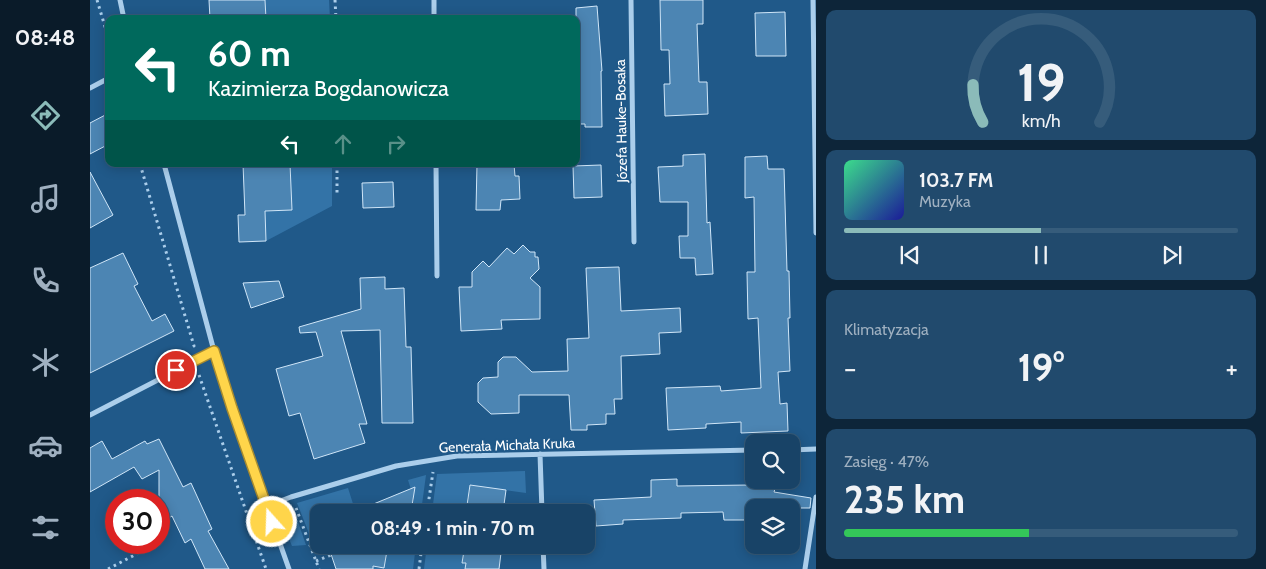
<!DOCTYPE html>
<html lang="pl">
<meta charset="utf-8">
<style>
body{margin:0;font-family:Cabin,sans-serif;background:#214a6d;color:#f1f3f6;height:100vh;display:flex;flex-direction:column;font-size:19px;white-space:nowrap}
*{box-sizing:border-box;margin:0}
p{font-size:16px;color:#9fb0c0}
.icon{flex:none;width:28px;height:28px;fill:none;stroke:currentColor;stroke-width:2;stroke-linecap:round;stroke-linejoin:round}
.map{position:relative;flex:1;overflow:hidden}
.side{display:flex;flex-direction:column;gap:10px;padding:10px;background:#0d2539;width:450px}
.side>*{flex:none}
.banner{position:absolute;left:15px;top:15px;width:475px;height:152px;border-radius:10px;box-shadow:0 2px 12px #0003,0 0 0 1px #365c7b;background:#00695c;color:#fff;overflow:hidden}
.tools{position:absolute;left:655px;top:434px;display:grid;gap:10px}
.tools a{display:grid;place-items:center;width:55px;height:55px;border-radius:10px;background:#184367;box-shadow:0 2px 12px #0003,0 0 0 1px #365c7b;font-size:25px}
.speed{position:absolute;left:15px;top:489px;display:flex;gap:10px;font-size:25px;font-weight:700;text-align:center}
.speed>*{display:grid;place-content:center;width:65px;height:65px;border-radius:50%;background:#184367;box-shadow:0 2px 12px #0003,0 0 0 1px #365c7b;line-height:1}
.speed .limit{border:8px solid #d22;background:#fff;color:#111}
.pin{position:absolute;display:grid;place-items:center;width:42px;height:42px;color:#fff;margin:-21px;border:2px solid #fff;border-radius:50%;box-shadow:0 1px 5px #0007}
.me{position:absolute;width:55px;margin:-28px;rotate:340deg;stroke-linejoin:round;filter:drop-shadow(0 0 4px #0008)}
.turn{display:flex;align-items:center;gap:18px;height:105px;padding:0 20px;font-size:22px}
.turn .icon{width:65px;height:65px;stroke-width:2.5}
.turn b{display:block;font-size:35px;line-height:42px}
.lanes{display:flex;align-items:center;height:48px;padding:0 20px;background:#0003;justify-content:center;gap:25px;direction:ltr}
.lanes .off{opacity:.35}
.big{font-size:38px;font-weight:700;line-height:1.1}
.side .widget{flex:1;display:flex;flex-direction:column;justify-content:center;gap:8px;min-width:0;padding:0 18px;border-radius:10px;background:#214a6d}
.side .dial{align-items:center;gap:0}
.dial svg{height:130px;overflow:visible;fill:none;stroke:#365c7b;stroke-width:7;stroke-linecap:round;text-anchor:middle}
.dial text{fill:#f1f3f6;stroke:none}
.song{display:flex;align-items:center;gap:15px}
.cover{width:60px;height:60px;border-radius:8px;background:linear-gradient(135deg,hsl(150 70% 55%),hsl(240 70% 35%))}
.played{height:5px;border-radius:2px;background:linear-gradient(90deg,#8bbbb9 50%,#365c7b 50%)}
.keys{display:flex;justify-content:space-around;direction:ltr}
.heat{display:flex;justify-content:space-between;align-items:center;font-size:28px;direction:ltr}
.charge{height:8px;border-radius:4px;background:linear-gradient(90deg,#34c759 47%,#365c7b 0)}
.trip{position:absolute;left:220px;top:504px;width:285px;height:50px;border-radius:10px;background:#184367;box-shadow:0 2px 12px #0003,0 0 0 1px #365c7b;font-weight:700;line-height:50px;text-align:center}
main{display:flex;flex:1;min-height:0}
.tab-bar{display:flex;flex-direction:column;width:90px;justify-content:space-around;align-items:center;background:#0a1b29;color:#9fb0c0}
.tab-bar .icon{width:35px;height:35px}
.tab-bar .on{color:#8bbbb9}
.tab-bar b{font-size:22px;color:#f1f3f6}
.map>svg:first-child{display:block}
.green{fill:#3373a7}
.building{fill:#4c85b3;stroke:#d0e6f8}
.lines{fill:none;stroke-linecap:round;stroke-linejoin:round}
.path{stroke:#abceeb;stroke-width:3;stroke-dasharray:2.5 4;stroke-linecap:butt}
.minor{stroke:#abceeb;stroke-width:5}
.route-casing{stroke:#a68a30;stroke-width:12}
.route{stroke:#ffd54a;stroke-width:9}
.labels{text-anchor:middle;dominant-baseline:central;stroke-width:4;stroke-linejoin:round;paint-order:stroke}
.street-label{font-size:14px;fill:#fff;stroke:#205989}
</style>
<main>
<nav class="tab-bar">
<b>08:48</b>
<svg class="icon on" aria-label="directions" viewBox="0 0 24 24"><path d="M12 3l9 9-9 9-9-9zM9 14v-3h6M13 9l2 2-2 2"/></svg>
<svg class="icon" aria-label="music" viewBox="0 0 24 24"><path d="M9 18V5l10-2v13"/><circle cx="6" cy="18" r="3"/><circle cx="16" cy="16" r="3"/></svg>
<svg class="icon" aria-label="phone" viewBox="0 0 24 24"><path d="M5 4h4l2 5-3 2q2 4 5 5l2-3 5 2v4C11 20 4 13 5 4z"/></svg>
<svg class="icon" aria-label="climate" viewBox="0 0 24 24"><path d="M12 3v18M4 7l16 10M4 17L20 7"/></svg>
<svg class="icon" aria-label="car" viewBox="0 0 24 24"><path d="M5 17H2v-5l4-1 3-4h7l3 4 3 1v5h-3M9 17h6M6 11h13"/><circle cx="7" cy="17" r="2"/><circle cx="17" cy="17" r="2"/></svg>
<svg class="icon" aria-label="filters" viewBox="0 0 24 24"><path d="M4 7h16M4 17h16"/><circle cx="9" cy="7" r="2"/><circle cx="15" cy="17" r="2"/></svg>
</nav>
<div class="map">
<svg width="726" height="569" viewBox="0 0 726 569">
<rect width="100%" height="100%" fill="#205989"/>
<path class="green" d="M175,0H239L240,19H176Z
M200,164H242V206L176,241L175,211L202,210Z
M435,471L436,493L380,485L375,512H342L347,474Z
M336,475L331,512H321L324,499L318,480Z
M258,488L265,510L258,512H229V539L222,541L207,503Z
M198,510L201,517L207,519L216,545L202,546C197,534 189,521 198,510Z
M305,545H326L323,569H283V567L293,568L291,546L305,548Z
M337,545H375L372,562L376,563L375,569H334Z"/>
<path class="building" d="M119,0H175L176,19H120Z
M570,0H613V24H607L609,82H617L618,114L575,116L574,84H580L579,50H571Z
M507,6L512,71H511L512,127H495V124H486V8Z
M695,12L696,56H666L665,13Z
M19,113V144L0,154V123Z
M615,154L617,223L620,222L623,274L606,275L605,258H590L589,236H598V202H570L568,167L593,166V155Z
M677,156L678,169H694L697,271H699L700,318H698L700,371L688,372L690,404L697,403L698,431L651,433V422L616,424V428L578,430L576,388L630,386L631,391L671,388L668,318L658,319L657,272H665L664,197L655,198V157Z
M153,164H200L202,210L175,211L176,241L149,242L148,215H155Z
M387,164H424L425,176H429L430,199L411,200L410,210H386Z
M511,165L512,197L484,198L483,166Z
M0,172L23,215L0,228Z
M303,182L304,207L273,208L272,183Z
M433,245L440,252H445V257H448L449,269L440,278L450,287V319L411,320L412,329L371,331L369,287H382V272L393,261L399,267L417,248L424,254Z
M33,253L48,284L44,286L62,321L75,314L84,331L0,373V268Z
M529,267L531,311L590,308L591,332L569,333L570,354L531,356L532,399H524L525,414H516V424L497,425V430H481L479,395H429V413L401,414L388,402V383L393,378L408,377V362L413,357H426L442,372L478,371L477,339L499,338L496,268Z
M295,277V289L314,288L316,347H321L323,423H292L290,330L251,331L277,424H269L275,443L224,459L210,413L199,416L186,369L233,356L226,332L210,333L209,327L271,309L270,278Z
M189,281L194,297L161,308L153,283Z
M69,439L93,487L101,483L122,529L118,531L139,569H115L101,539L95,543L82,516L74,521L69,511V470L52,479L44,467L0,492V448L12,441L22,459L55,441L57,444Z
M587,479V486L659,485L685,489L684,492L721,498L720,508H664V520H634L633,512L591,513V518L533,520V524L506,526L504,500L561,497V480Z
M380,485L416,490L413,512H376Z
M325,487L321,512H264Z
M238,545H298L294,568L283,566V569H246Z
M375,545H412L409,569H375L376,563H372Z"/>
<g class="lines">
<path class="path" d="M7,0L19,40
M245,0L246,19
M50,164L104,346L102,347
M247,164V195
M109,375L176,569
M206,508L229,569
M337,512L343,472
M220,545L229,542
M226,561L241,555
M18,569L58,548
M329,569L332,545"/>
<path class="minor" d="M30,0L34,19
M344,0V19
M541,0L544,242
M723,0L726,233
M0,88L19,78
M74,164L124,351L142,408L199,569
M346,164L347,276
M0,415L124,351
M701,450L726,449
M450,454L452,512
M177,506L201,497L306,466L367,456L664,450
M453,545L454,569
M715,569L726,497"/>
</g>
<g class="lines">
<g class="route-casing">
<path id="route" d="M86,370L124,351L142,408L182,522"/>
</g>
<use href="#route" class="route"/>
</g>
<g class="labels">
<g class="street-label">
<text transform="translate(531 121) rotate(-91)">Józefa Hauke-Bosaka</text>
<text transform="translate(417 445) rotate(-2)">Generała Michała Kruka</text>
</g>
</g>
</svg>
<div class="tools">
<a><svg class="icon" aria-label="search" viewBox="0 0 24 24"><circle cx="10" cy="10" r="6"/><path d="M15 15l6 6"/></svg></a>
<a><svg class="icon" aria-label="layers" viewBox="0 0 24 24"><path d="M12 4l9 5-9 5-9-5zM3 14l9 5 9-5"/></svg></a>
</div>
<div class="speed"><div class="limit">30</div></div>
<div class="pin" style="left:86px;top:370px;background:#d93025"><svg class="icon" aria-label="arrive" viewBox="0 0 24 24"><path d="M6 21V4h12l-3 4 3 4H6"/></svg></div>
<svg class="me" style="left:182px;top:522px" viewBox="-20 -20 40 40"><circle r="17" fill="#ffd54a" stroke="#fff" stroke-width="3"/><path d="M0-11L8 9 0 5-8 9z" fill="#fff"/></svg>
<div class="trip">08:49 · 1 min · 70 m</div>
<div class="banner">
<div class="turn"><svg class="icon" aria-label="left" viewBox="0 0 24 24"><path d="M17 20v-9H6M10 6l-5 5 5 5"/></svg><div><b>60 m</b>Kazimierza Bogdanowicza</div></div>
<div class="lanes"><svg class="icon" aria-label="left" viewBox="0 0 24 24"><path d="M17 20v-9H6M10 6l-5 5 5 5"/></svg><svg class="icon off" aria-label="ahead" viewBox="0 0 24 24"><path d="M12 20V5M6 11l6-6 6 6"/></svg><svg class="icon off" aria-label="right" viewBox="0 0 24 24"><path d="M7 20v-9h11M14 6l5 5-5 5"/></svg></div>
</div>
</div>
<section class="side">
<div class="widget dial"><svg viewBox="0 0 100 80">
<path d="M14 69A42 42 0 1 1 86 69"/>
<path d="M14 69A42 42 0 0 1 8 46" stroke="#8bbbb9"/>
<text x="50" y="56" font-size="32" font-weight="700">19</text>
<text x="50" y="72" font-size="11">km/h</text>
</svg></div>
<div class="widget">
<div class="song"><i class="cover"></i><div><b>103.7 FM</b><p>Muzyka</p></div></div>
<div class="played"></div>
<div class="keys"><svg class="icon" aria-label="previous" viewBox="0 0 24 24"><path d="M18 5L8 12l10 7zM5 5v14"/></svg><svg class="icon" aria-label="pause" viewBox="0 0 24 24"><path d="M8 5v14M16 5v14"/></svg><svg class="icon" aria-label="next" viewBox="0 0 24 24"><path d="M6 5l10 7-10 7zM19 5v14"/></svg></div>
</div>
<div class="widget"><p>Klimatyzacja</p>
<div class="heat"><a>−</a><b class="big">19°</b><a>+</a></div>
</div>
<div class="widget"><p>Zasięg · 47%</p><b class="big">235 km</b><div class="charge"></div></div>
</section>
</main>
